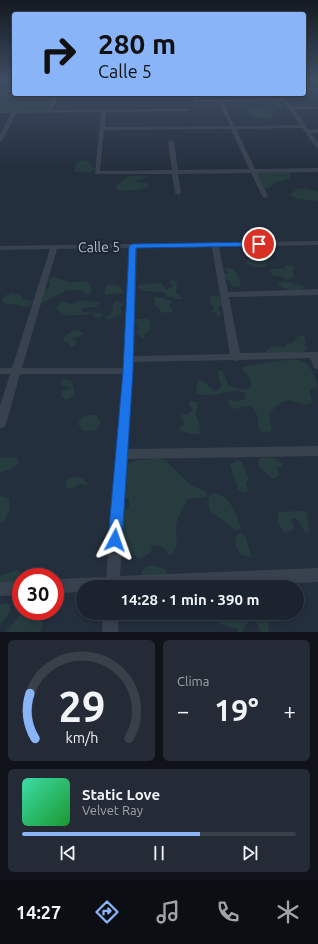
<!DOCTYPE html>
<html lang="es">
<meta charset="utf-8">
<style>
body{margin:0;font-family:Ubuntu,sans-serif;background:#242b36;color:#f1f3f6;height:100vh;display:flex;flex-direction:column;font-size:15px;white-space:nowrap}
*{box-sizing:border-box;margin:0}
p{font-size:13px;color:#a0a4aa}
.icon{flex:none;width:22px;height:22px;fill:none;stroke:currentColor;stroke-width:2;stroke-linecap:round;stroke-linejoin:round}
.map{position:relative;height:632px;overflow:hidden}
.panel{display:flex;flex-direction:column;gap:8px;padding:8px;background:#0f1319;flex:1}
.panel>*{flex:none}
.hud{position:absolute;left:12px;top:12px;width:294px;height:84px;border-radius:4px;box-shadow:0 2px 6px #0003,0 0 0 1px #39404a;background:#8ab4f8;color:#111;overflow:hidden}
.speed{position:absolute;left:12px;top:568px;display:flex;gap:8px;font-size:20px;font-weight:700;text-align:center}
.speed>*{display:grid;place-content:center;width:52px;height:52px;border-radius:50%;background:#1b232e;box-shadow:0 2px 6px #0003,0 0 0 1px #39404a;line-height:1}
.speed .limit{border:6px solid #d22;background:#fff;color:#111}
.pin{position:absolute;display:grid;place-items:center;width:34px;height:34px;color:#fff;margin:-17px;border:2px solid #fff;border-radius:50%;box-shadow:0 1px 4px #0007}
.me{position:absolute;width:44px;margin:-22px;rotate:4deg;stroke-linejoin:round;filter:drop-shadow(0 0 3px #0008)}
.turn{display:flex;align-items:center;gap:14px;height:84px;padding:0 20px;font-size:18px}
.turn .icon{width:52px;height:52px;stroke-width:2.5}
.turn b{display:block;font-size:28px;line-height:34px}
.big{font-size:30px;font-weight:700;line-height:1.1}
.panel .tile{flex:1;display:flex;flex-direction:column;justify-content:center;gap:6px;min-width:0;padding:0 14px;border-radius:6px;background:#242b36}
.panel .dial{align-items:center;gap:0}
.dial svg{height:104px;overflow:visible;fill:none;stroke:#39404a;stroke-width:7;stroke-linecap:round;text-anchor:middle}
.dial text{fill:#f1f3f6;stroke:none}
.song{display:flex;align-items:center;gap:12px}
.cover{width:48px;height:48px;border-radius:6px;background:linear-gradient(135deg,hsl(160 70% 55%),hsl(130 70% 35%))}
.played{height:4px;border-radius:2px;background:linear-gradient(90deg,#8ab4f8 65%,#39404a 65%)}
.keys{display:flex;justify-content:space-around;direction:ltr}
.heat{display:flex;justify-content:space-between;align-items:center;font-size:22px;direction:ltr}
.panel .tiles{flex:1;display:grid;gap:8px;grid-template-columns:1fr 1fr}
.tile:last-child{grid-column:span 2}
.trip{position:absolute;left:76px;top:580px;width:228px;height:40px;border-radius:20px;background:#1b232e;box-shadow:0 2px 6px #0003,0 0 0 1px #39404a;font-weight:700;line-height:40px;text-align:center}
.tabs{display:flex;height:64px;justify-content:space-around;align-items:center;background:#0b0e12;color:#a0a4aa}
.tabs .icon{width:28px;height:28px}
.tabs .current{color:#8ab4f8}
.tabs b{font-size:18px;color:#f1f3f6}
.map>svg:first-child{display:block}
.green{fill:#263c3f}
.lines{fill:none;stroke-linecap:round;stroke-linejoin:round}
.stream{stroke:#17263c;stroke-width:1.5}
.street{fill:#38414e;fill-rule:evenodd}
.route{fill:#1a73e8;stroke:#114b97}
.labels{text-anchor:middle;dominant-baseline:central;stroke-width:4;stroke-linejoin:round;paint-order:stroke}
.street-label{font-size:14px;fill:#b4bcc9;stroke:#1d2633}
</style>
<div class="map">
<svg width="318" height="632" viewBox="0 0 318 632">
<rect width="100%" height="100%" fill="#242f3e"/>
<path class="green" d="M0,95H56L47,111L0,112Z
M268,101L279,102L282,105L277,109L269,107L273,111L270,114L273,116L271,118H256L247,111V109L269,108L265,102Z
M86,160L96,170L87,173L74,171L77,162Z
M264,172L290,173L291,175L289,179L277,182L269,188L264,189L256,174Z
M129,176H139L149,177L133,181L148,184L149,186C144,190 122,192 116,189V186Z
M306,188L318,192V201L297,199L289,195L297,189Z
M264,257L268,260L266,262V266C260,269 248,266 245,262L249,259Z
M285,265L293,266L295,268L292,272L295,276L287,280L284,279V277L272,275L270,271L271,269L286,268Z
M226,267L234,270L240,280V286L234,287L230,284L231,281L227,280L223,273H228L229,272L224,270Z
M55,277C72,284 67,283 86,281L91,286V293L86,294L81,290H67L42,303L38,302L41,291L47,289L50,285L49,280L51,278Z
M172,280L177,281L176,293L184,299H174V297H168L162,291L160,292L143,291L137,287L141,284C151,285 153,283 162,283L166,290L173,286L169,282Z
M283,281C290,283 301,284 306,287C298,292 285,291 278,284Z
M110,284L120,286L123,292L122,293L106,295L104,292L107,285Z
M12,293L22,296L24,299L31,301L32,304L27,307L14,304L6,305L2,300L4,296Z
M211,295L219,297L223,303L218,309L222,314L219,318L216,316L217,314L211,311L214,309L210,302Z
M156,297L173,301L169,305L173,310L171,312L163,313L154,304L155,302L154,299Z
M82,300L100,303L95,307L82,308V312L101,313L104,316L97,318L95,317L94,314L66,316L57,309L61,301L72,304Z
M117,301L124,304L120,308V310H122L121,314L112,319H107L106,317L111,314L113,309L112,307L114,305L113,303Z
M137,319H147L150,322V330L144,334L145,338L143,339L135,332L139,330L135,323Z
M73,330H77L83,333L79,337L71,338L77,342L74,346L71,347L69,345V343L64,341L63,338Z
M298,336H304L306,342L304,345L308,349C299,358 278,355 266,355V350L273,346L285,347L288,343L291,344Z
M286,360C291,360 298,359 303,361C310,364 318,380 317,388L309,390L312,402L305,405L290,400L282,402L270,412L269,415L272,430L270,432L260,431C256,414 259,401 236,409L232,408L227,402L230,399L235,401L245,399V393C231,386 213,400 197,393L196,385L198,381L202,380L214,391L218,390L221,385L217,372L220,370L223,372L229,386L246,390L251,387C252,375 244,376 242,367Z
M63,379L68,380L72,382L75,396L66,400L61,395L63,391L70,388L63,386L60,383Z
M190,401L197,402L198,407L195,413L199,423L200,433L198,435L181,431L179,429L181,426L186,424L180,419L181,415C188,414 189,415 193,409L189,406Z
M90,415H96L101,423L96,430L83,431L78,424L82,417Z
M6,457L17,458L19,463L11,469L0,473V458Z
M262,457L274,458L283,464L281,467H276L279,475L273,479L260,468L258,460Z
M158,458L165,460L189,484L206,492L207,497L187,499C183,508 177,517 176,526C175,540 181,544 170,556C164,547 161,545 150,545L153,549C149,554 147,556 140,558L131,554L127,543L120,536L124,510L129,508V499L122,497L127,464L135,461Z
M237,460L242,462C243,468 247,473 249,479L246,483L248,492H242L238,489C236,480 232,473 230,465Z
M75,477L82,478L88,485L80,484L72,489L65,487L67,480Z
M213,493C229,494 237,514 241,528L237,531C232,529 229,525 224,521C213,512 207,516 209,497Z
M0,496L9,498L10,508L4,522H0Z
M304,511L307,513L309,533L305,532L298,520L293,518L291,519L294,525L293,530L285,533L278,523V512Z
M240,532L245,536L252,557L241,555C235,546 233,540 240,532Z
M148,566H156L167,570L165,575L142,578V571Z
M17,570L25,575L24,577H21V582L0,587V576Z
M6,603L10,605V612L0,625V605Z
M21,612L36,616L43,624L40,632H6C10,624 18,620 21,612Z
M209,613H270L268,620L269,632H261L257,623L251,619L243,628V632H238V629C226,625 216,626 209,613Z"/>
<g class="lines">
<path class="stream" d="M258,94L265,99
M268,101L277,108"/>
<path class="street" d="M304,89H318V91H304Z
M0,94H63L59,95L52,110L188,109L190,110L188,111L106,112L105,127L230,126L219,102H196L193,101L191,94H195L198,100L281,99L279,95L282,94L292,107H318V109H294L309,130L318,129V133H311L318,142V148L316,147L302,128L236,129L255,169L318,168V172L257,173L268,196L265,198L262,196L251,173L178,174L181,193L178,195L175,193L172,174H95L101,112L16,113L3,140L0,142V135L11,113H0V111L48,110L54,95L0,96ZM283,101L300,125L234,126L223,102ZM231,129L249,169L178,170L174,142L171,140L168,142L172,170L100,171L104,130Z
M318,241V245L219,247L228,292L318,289V295L229,297L240,353L318,352V369L314,368L310,358L240,360L236,361L232,360L133,362L128,449L318,446V456L128,459L120,576L318,568V582L201,587H83V592L55,593V579L106,577L123,374H20L6,424L4,427L0,428V406L10,374H0V368H12L50,249L0,250V246ZM212,247L230,354L134,356L137,248ZM129,248L123,368H22L57,249Z
M21,581V595L0,596V582Z
M103,613H119L118,632H102Z"/>
</g>
<linearGradient id="sky" x2="0" y2="1"><stop stop-color="#141a22"/><stop offset="0.48" stop-color="#3f4d63"/><stop offset="1" stop-color="#3f4d63" stop-opacity="0"/></linearGradient>
<rect width="318" height="169" fill="url(#sky)"/>
<path class="route" d="M259,242H262V246L136,248L133,371L122,540L120,544L115,546L110,544L108,540L123,371L129,246L132,244Z"/>
<g class="labels">
<g class="street-label">
<text transform="translate(99 247) rotate(-1)">Calle 5</text>
</g>
</g>
</svg>
<div class="speed"><div class="limit">30</div></div>
<div class="pin" style="left:259px;top:244px;background:#d93025"><svg class="icon" aria-label="arrive" viewBox="0 0 24 24"><path d="M6 21V4h12l-3 4 3 4H6"/></svg></div>
<svg class="me" style="left:115px;top:540px" viewBox="-20 -20 40 40"><path d="M0-17L14 15 0 8-14 15z" fill="#1a73e8" stroke="#fff" stroke-width="4"/></svg>
<div class="trip">14:28 · 1 min · 390 m</div>
<div class="hud">
<div class="turn"><svg class="icon" aria-label="right" viewBox="0 0 24 24"><path d="M7 20v-9h11M14 6l5 5-5 5"/></svg><div><b>280 m</b>Calle 5</div></div>
</div>
</div>
<section class="panel">
<div class="tiles">
<div class="tile dial"><svg viewBox="0 0 100 80">
<path d="M14 69A42 42 0 1 1 86 69"/>
<path d="M14 69A42 42 0 0 1 10 34" stroke="#8ab4f8"/>
<text x="50" y="56" font-size="32" font-weight="700">29</text>
<text x="50" y="72" font-size="11">km/h</text>
</svg></div>
<div class="tile"><p>Clima</p>
<div class="heat"><a>−</a><b class="big">19°</b><a>+</a></div>
</div>
<div class="tile">
<div class="song"><i class="cover"></i><div><b>Static Love</b><p>Velvet Ray</p></div></div>
<div class="played"></div>
<div class="keys"><svg class="icon" aria-label="previous" viewBox="0 0 24 24"><path d="M18 5L8 12l10 7zM5 5v14"/></svg><svg class="icon" aria-label="pause" viewBox="0 0 24 24"><path d="M8 5v14M16 5v14"/></svg><svg class="icon" aria-label="next" viewBox="0 0 24 24"><path d="M6 5l10 7-10 7zM19 5v14"/></svg></div>
</div>
</div>
</section>
<nav class="tabs">
<b>14:27</b>
<svg class="icon current" aria-label="directions" viewBox="0 0 24 24"><path d="M12 3l9 9-9 9-9-9zM9 14v-3h6M13 9l2 2-2 2"/></svg>
<svg class="icon" aria-label="music" viewBox="0 0 24 24"><path d="M9 18V5l10-2v13"/><circle cx="6" cy="18" r="3"/><circle cx="16" cy="16" r="3"/></svg>
<svg class="icon" aria-label="phone" viewBox="0 0 24 24"><path d="M5 4h4l2 5-3 2q2 4 5 5l2-3 5 2v4C11 20 4 13 5 4z"/></svg>
<svg class="icon" aria-label="climate" viewBox="0 0 24 24"><path d="M12 3v18M4 7l16 10M4 17L20 7"/></svg>
</nav>
